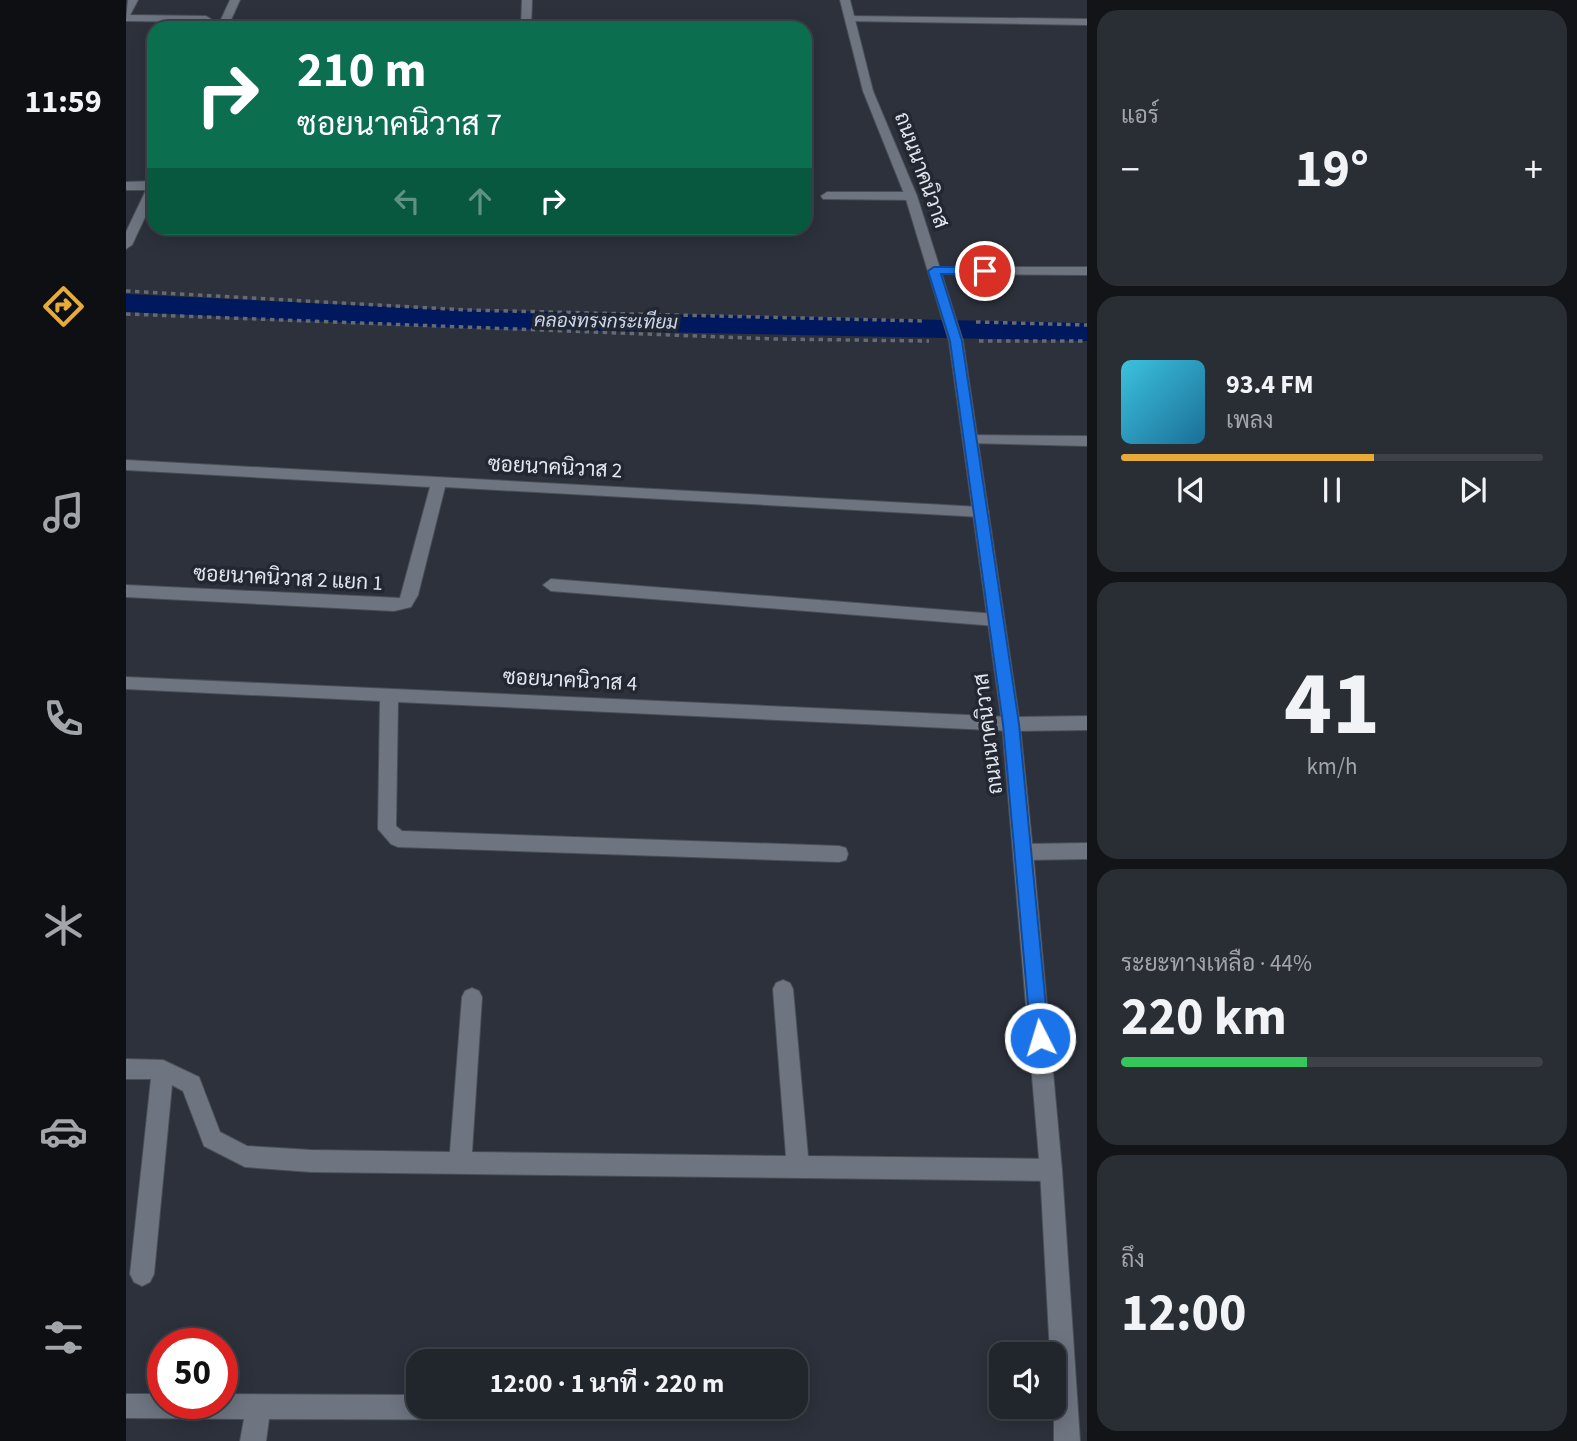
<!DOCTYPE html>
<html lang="th">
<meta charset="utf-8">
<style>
body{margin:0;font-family:"Source Sans 3",Sarabun,sans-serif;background:#292d34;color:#f1f3f6;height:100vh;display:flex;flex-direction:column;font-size:26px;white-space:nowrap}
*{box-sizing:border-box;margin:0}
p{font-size:23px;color:#a2a5a9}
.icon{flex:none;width:38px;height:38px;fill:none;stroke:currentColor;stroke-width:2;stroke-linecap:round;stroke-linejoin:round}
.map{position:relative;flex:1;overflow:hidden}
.details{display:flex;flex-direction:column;gap:10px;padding:10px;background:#121418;width:490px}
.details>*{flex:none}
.guide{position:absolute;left:21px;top:21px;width:665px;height:214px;border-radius:21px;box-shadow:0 4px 18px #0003,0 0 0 2px #3e4248;background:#0b6e4f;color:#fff;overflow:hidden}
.buttons{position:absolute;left:863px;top:1342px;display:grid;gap:14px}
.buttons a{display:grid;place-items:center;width:77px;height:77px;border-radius:14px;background:#21252c;box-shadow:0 4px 18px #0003,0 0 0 2px #3e4248;font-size:35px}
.speed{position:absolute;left:21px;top:1328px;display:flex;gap:14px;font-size:35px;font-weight:700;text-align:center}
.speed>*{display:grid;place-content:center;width:91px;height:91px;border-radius:50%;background:#21252c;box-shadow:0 4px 18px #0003,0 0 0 2px #3e4248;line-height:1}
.speed .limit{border:10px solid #d22;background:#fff;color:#111}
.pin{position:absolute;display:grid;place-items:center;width:60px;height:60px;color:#fff;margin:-30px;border:4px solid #fff;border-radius:50%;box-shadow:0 2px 7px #0007}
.me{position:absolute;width:77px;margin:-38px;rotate:355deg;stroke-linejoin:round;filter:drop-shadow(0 0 5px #0008)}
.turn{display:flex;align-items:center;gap:24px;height:147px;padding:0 35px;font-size:32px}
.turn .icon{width:91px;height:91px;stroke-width:2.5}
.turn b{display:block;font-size:49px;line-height:60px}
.lanes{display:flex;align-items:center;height:66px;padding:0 35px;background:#0003;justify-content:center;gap:35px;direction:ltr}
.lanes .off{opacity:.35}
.big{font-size:52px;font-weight:700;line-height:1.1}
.details .tile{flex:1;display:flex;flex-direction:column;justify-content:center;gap:10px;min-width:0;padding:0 24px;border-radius:21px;background:#292d34}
.details .dial{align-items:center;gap:0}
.dial b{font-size:91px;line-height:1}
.song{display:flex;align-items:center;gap:21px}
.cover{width:84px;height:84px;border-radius:10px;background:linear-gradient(135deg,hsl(190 70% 55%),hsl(200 70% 35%))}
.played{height:7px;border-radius:4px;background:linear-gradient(90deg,#e8ab37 60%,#3e4248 60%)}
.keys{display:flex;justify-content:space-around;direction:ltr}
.heat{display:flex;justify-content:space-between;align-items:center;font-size:38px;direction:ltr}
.charge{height:10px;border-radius:5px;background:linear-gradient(90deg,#34c759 44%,#3e4248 0)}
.trip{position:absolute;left:280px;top:1349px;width:402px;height:70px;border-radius:21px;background:#21252c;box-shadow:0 4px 18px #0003,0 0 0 2px #3e4248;font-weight:700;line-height:70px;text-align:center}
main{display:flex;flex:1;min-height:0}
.tab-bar{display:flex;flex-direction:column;width:126px;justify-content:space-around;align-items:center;background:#0d0f12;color:#a2a5a9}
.tab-bar .icon{width:49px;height:49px}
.tab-bar .selected{color:#e8ab37}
.tab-bar b{font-size:32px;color:#f1f3f6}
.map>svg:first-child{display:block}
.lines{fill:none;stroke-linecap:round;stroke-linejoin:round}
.canal{fill:#00185d;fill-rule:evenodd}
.lane-casing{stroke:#4a4e57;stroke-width:2}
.street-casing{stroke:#4a4e57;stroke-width:2}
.secondary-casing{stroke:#4a4e57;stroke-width:2}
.path{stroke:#656a73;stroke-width:3.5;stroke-dasharray:4.5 4.5;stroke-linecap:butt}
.lane{fill:#6e7581;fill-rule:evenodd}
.street{fill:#6e7581;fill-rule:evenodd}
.secondary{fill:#6e7581;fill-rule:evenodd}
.route{fill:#1a73e8;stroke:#114b97;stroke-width:2}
.labels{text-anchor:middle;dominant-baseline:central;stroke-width:7;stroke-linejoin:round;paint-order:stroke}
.far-water-label{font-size:19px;font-style:italic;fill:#ced9ee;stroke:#222731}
.street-label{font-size:21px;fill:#e2e6ed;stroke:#222731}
</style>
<main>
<nav class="tab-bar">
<b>11:59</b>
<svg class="icon selected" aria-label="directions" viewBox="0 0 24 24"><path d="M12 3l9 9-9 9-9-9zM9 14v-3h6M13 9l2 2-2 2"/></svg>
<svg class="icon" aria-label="music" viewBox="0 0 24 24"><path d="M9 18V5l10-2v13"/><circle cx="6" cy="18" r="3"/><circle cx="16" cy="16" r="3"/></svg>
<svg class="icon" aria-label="phone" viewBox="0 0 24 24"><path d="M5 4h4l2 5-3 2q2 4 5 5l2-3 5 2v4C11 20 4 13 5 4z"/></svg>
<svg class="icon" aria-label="climate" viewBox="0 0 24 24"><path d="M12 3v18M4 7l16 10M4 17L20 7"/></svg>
<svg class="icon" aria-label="car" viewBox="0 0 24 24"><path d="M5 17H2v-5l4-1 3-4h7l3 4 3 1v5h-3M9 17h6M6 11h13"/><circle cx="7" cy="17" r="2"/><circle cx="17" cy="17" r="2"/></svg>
<svg class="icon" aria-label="filters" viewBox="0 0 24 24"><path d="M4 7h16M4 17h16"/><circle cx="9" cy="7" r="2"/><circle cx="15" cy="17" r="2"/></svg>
</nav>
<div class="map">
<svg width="961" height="1441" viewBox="0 0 961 1441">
<rect width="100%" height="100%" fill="#2c313b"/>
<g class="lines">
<path class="canal" d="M0,294L333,310L961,323V341L333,328L0,312Z"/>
<g class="lane-casing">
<path id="lane" d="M2,0H12L4,15L80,16L85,19L80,22L0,21Z
M701,192H785L791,196L785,200L697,199L695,196Z
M961,716V730L885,731L879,729L876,724L879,719L885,717Z"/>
</g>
<g class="street-casing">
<path id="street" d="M104,0H114L104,22H258L263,25L258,28H91Z
M396,0H406L405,28H395Z
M724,16L961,19V25L720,21V17Z
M28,181V198L6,245L0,249V232L20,190H0V182Z
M808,267H961V275L803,274V268Z
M845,435L961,436V446L840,443L838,440Z
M0,460L855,507L863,512L855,517L319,487L292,595L285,607L268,611L0,597V585L274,598L304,487L0,470Z
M425,579L870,614L878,620L870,626L425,591L417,585Z
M0,677L885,717L891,719L894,724L891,729L885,731L272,702L270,826L276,831L713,846L720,848L722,854L720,860L713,862L272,847L265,844L252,829L254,701L0,689Z
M961,843V859L898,860L891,858L889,852L891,846L898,844Z
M657,980L664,983L667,989L682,1156L925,1159L933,1162L936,1170L933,1178L925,1181L185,1172L119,1167L78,1146L57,1091L46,1085L28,1274L24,1282L16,1286L8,1282L4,1274L25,1079H0V1059L37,1060L73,1077L94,1132L121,1146L185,1150L324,1152L336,997L339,991L346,988L353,991L356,997L346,1152L660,1156L647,989L650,983Z
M0,1394H37V1404H96V1394L292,1395V1407L526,1408L523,1417L514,1420L143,1419L140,1441H114L118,1419L0,1418Z"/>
</g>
<g class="secondary-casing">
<path id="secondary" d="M714,0H724L747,91L791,196L837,341L894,724L907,852L936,1170L954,1441H928V1354H924L914,1170L876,724L823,341L779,196L737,91Z"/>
</g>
<path class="path" d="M0,291L342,310L799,321
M0,314L649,339L803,341
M850,322L961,325
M853,341H961"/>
<use href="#lane" class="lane"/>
<use href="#street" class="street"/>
<use href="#secondary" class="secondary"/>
</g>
<path class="route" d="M808,267H859L865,271L859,274H815L836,341L893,724L923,1038L921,1044L914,1046L907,1044L905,1038L877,724L824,341L802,271Z"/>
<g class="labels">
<g class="far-water-label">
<text transform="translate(480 322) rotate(1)">คลองทรงกระเทียม</text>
</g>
<g class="street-label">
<text transform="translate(796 170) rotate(70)">ถนนนาคนิวาส</text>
<text transform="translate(429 467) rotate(3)">ซอยนาคนิวาส 2</text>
<text transform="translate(162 578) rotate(3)">ซอยนาคนิวาส 2 แยก 1</text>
<text transform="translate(444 680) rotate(3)">ซอยนาคนิวาส 4</text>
<text transform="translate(862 734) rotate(-97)">ถนนนาคนิวาส</text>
</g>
</g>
</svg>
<div class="buttons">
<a><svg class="icon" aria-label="sound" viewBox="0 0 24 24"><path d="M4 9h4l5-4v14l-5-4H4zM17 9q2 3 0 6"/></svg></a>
</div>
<div class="speed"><div class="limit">50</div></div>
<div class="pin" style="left:859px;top:271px;background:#d93025"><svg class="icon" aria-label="arrive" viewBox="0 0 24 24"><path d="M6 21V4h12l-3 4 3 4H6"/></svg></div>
<svg class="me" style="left:914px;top:1038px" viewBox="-20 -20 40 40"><circle r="17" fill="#1a73e8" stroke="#fff" stroke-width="3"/><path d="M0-11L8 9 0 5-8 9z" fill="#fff"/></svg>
<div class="trip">12:00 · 1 นาที · 220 m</div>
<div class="guide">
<div class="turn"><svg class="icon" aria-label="right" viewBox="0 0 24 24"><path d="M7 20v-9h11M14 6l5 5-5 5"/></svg><div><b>210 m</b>ซอยนาคนิวาส 7</div></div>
<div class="lanes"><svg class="icon off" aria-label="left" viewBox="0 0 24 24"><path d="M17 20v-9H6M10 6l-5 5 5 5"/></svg><svg class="icon off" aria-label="ahead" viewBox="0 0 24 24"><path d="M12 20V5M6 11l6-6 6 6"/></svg><svg class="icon" aria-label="right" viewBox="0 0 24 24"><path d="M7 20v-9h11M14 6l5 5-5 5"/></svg></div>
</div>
</div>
<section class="details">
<div class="tile"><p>แอร์</p>
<div class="heat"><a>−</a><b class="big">19°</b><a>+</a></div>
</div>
<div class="tile">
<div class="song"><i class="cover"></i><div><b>93.4 FM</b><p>เพลง</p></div></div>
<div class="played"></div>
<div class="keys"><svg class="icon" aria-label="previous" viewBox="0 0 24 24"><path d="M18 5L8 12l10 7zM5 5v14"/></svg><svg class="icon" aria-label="pause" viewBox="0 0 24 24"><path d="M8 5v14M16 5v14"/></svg><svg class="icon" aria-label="next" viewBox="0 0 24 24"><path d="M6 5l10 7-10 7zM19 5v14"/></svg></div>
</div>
<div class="tile dial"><b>41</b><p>km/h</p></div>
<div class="tile"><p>ระยะทางเหลือ · 44%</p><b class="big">220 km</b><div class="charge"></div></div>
<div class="tile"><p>ถึง</p><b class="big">12:00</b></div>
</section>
</main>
